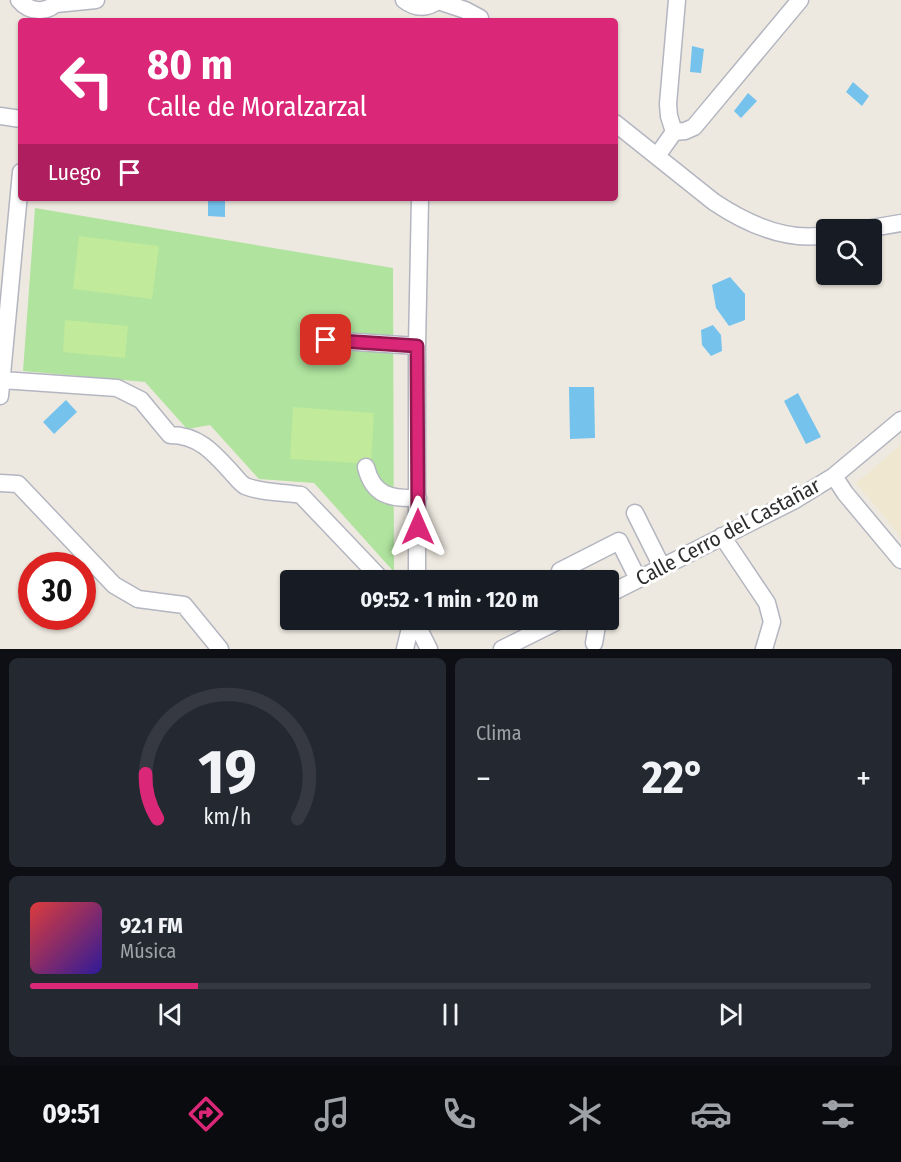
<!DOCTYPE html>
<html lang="es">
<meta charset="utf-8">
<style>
body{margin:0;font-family:"Fira Sans Condensed",sans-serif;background:#242831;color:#f1f3f6;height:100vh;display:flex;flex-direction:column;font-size:22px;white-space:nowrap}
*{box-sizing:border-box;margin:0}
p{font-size:20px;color:#9ea1a6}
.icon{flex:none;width:33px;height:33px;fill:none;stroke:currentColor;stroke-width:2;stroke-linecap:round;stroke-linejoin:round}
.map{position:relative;height:649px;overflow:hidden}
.panel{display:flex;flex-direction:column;gap:9px;padding:9px;background:#0d0f14;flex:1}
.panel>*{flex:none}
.top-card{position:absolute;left:18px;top:18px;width:600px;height:183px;border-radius:6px;box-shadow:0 2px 4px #0004;background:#db2777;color:#fff;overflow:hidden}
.tools{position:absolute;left:816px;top:219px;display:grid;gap:12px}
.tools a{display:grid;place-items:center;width:66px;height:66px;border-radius:6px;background:#171b24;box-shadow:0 2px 4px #0004;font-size:30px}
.speed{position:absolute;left:18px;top:552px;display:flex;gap:12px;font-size:30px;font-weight:700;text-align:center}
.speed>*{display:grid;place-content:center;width:78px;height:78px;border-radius:50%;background:#171b24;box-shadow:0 2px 4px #0004;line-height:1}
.speed .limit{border:9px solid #d22;background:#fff;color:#111}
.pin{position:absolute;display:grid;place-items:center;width:51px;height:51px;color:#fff;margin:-26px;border-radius:12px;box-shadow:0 3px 9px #0006}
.me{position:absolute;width:66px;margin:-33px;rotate:0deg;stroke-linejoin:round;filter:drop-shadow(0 0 4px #0008)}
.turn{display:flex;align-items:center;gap:21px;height:126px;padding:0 30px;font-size:27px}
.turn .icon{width:78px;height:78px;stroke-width:2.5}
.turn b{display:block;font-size:42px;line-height:51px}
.then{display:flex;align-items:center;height:57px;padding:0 30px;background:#0003;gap:12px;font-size:22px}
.big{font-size:45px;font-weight:700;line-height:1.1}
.panel .tile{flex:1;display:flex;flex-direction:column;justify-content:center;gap:9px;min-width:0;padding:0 21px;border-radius:9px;background:#242831}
.panel .dial{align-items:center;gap:0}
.dial svg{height:156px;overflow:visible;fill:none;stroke:#363941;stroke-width:7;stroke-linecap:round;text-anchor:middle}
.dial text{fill:#f1f3f6;stroke:none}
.song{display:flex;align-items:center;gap:18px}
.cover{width:72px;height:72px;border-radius:9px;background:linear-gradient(135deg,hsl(0 70% 55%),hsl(250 70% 35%))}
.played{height:6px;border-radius:3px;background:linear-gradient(90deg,#db2777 20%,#363941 20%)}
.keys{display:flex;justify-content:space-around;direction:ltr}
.heat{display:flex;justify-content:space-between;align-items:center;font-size:33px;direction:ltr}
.panel .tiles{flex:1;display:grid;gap:9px;grid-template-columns:1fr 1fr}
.tile:last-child{grid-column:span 2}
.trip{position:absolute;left:280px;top:570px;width:339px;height:60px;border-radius:6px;background:#171b24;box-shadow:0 2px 4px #0004;font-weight:700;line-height:60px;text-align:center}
.tab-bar{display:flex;height:96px;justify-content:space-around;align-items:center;background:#090b0e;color:#9ea1a6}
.tab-bar .icon{width:42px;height:42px}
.tab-bar .on{color:#db2777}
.tab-bar b{font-size:27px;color:#f1f3f6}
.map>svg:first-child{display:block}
.education{fill:#efe7d0}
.green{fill:#afe39e}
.pitch{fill:#c1ea9a}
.water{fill:#75c3ed}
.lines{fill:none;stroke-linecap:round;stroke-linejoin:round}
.minor-casing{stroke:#b3b5c0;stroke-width:19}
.minor{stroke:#fff;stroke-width:16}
.route-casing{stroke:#8e194d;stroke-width:15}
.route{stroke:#db2777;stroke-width:10}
.labels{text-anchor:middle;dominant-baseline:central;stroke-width:6;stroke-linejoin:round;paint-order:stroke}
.street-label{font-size:21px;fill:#2d2d2d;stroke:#fff}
</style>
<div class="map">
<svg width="901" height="649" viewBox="0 0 901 649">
<rect width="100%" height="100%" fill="#eee9e0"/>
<path class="education" d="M901,445V537L856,483Z"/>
<path class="green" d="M35,208L393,268L394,572L314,483L259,479L210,425L187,429L145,382L23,371Z"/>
<path class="pitch" d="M79,236L159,246L152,299L73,289Z
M65,320L128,326L125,358L63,352Z
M293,407L374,413L371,464L290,459Z"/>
<path class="water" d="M692,46L704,49L701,73L690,72Z
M853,82L869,96L862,106L846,92Z
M748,93L757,101L741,118L734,111Z
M208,198H225V217L208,216Z
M730,277L745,294V320L729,326L716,308L712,285Z
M713,325L721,335L722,351L711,356L702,345L701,330Z
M569,387H594L595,438L570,439Z
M798,393L821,437L806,444L784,401Z
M66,400L77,412L54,434L43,422Z"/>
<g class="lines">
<g class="minor-casing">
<path id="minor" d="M19,0C30,13 48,14 59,0
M404,0C416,9 427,9 439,0
M438,1L465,10L480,18
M56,4L96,0
M0,116L21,119
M615,123L714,202C747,224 786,242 826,235
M674,132L685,131L694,127L800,0
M674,132L669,116L668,104L677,0
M657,156L674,132
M860,230L901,223
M326,340L417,346
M2,380L117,388L141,400L170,435C199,435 214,453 232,473C236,477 240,483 245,486C262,493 283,492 301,495L382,580
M0,396L21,172
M366,467C373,496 391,499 418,498
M834,476L845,493L901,560
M0,483L18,484L114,585L138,599L184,605L220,649
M635,513L662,567
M722,536L767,603L772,622L764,649
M417,580V346L420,198
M564,580L560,571L619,541L638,579
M609,594L795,500L834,476L901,420
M418,620L420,631L429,649
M594,643L598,620
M405,649L412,620
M502,649L560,620"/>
</g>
<use href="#minor" class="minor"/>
</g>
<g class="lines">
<g class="route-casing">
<path id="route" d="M326,340L417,346L418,527"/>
</g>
<use href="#route" class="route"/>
</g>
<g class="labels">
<g class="street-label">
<text transform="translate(728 532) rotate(-28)">Calle Cerro del Castañar</text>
</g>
</g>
</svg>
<div class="tools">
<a><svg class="icon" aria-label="search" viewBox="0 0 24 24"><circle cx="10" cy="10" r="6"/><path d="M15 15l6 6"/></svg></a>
</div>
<div class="speed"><div class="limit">30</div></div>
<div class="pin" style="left:326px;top:340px;background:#d93025"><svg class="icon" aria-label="arrive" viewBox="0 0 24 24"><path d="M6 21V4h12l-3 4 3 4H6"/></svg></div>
<svg class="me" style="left:418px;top:527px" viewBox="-20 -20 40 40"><path d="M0-17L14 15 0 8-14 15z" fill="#db2777" stroke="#fff" stroke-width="4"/></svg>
<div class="trip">09:52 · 1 min · 120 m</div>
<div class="top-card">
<div class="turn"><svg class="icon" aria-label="left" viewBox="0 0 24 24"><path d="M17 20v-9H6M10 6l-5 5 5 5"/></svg><div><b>80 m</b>Calle de Moralzarzal</div></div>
<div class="then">Luego<svg class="icon" aria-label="arrive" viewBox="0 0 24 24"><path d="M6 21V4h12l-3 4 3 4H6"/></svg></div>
</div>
</div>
<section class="panel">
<div class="tiles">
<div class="tile dial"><svg viewBox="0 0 100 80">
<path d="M14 69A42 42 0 1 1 86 69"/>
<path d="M14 69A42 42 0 0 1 8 46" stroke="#db2777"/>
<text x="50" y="56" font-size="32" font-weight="700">19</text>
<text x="50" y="72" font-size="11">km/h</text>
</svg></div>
<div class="tile"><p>Clima</p>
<div class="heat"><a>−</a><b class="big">22°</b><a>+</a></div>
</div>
<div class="tile">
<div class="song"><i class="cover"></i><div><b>92.1 FM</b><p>Música</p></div></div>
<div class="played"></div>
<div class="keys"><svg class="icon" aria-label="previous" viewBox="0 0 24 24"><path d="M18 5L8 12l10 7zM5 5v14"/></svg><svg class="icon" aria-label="pause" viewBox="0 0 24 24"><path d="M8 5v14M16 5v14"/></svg><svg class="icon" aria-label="next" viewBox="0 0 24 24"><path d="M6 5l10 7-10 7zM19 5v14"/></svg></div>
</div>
</div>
</section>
<nav class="tab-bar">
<b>09:51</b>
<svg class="icon on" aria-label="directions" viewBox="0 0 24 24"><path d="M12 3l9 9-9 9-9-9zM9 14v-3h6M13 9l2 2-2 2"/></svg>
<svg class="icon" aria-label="music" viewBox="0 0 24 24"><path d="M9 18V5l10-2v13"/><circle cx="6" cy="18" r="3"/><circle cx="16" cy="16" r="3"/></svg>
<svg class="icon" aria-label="phone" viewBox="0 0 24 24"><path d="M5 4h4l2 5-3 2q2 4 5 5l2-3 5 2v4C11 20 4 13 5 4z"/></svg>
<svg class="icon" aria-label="climate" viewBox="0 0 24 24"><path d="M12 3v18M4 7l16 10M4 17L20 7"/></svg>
<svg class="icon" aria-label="car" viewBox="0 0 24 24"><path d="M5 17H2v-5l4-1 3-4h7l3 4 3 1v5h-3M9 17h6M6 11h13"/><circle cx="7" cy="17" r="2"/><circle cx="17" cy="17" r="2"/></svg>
<svg class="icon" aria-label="filters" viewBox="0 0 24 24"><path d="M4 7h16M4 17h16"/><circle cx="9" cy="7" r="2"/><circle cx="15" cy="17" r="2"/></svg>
</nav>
